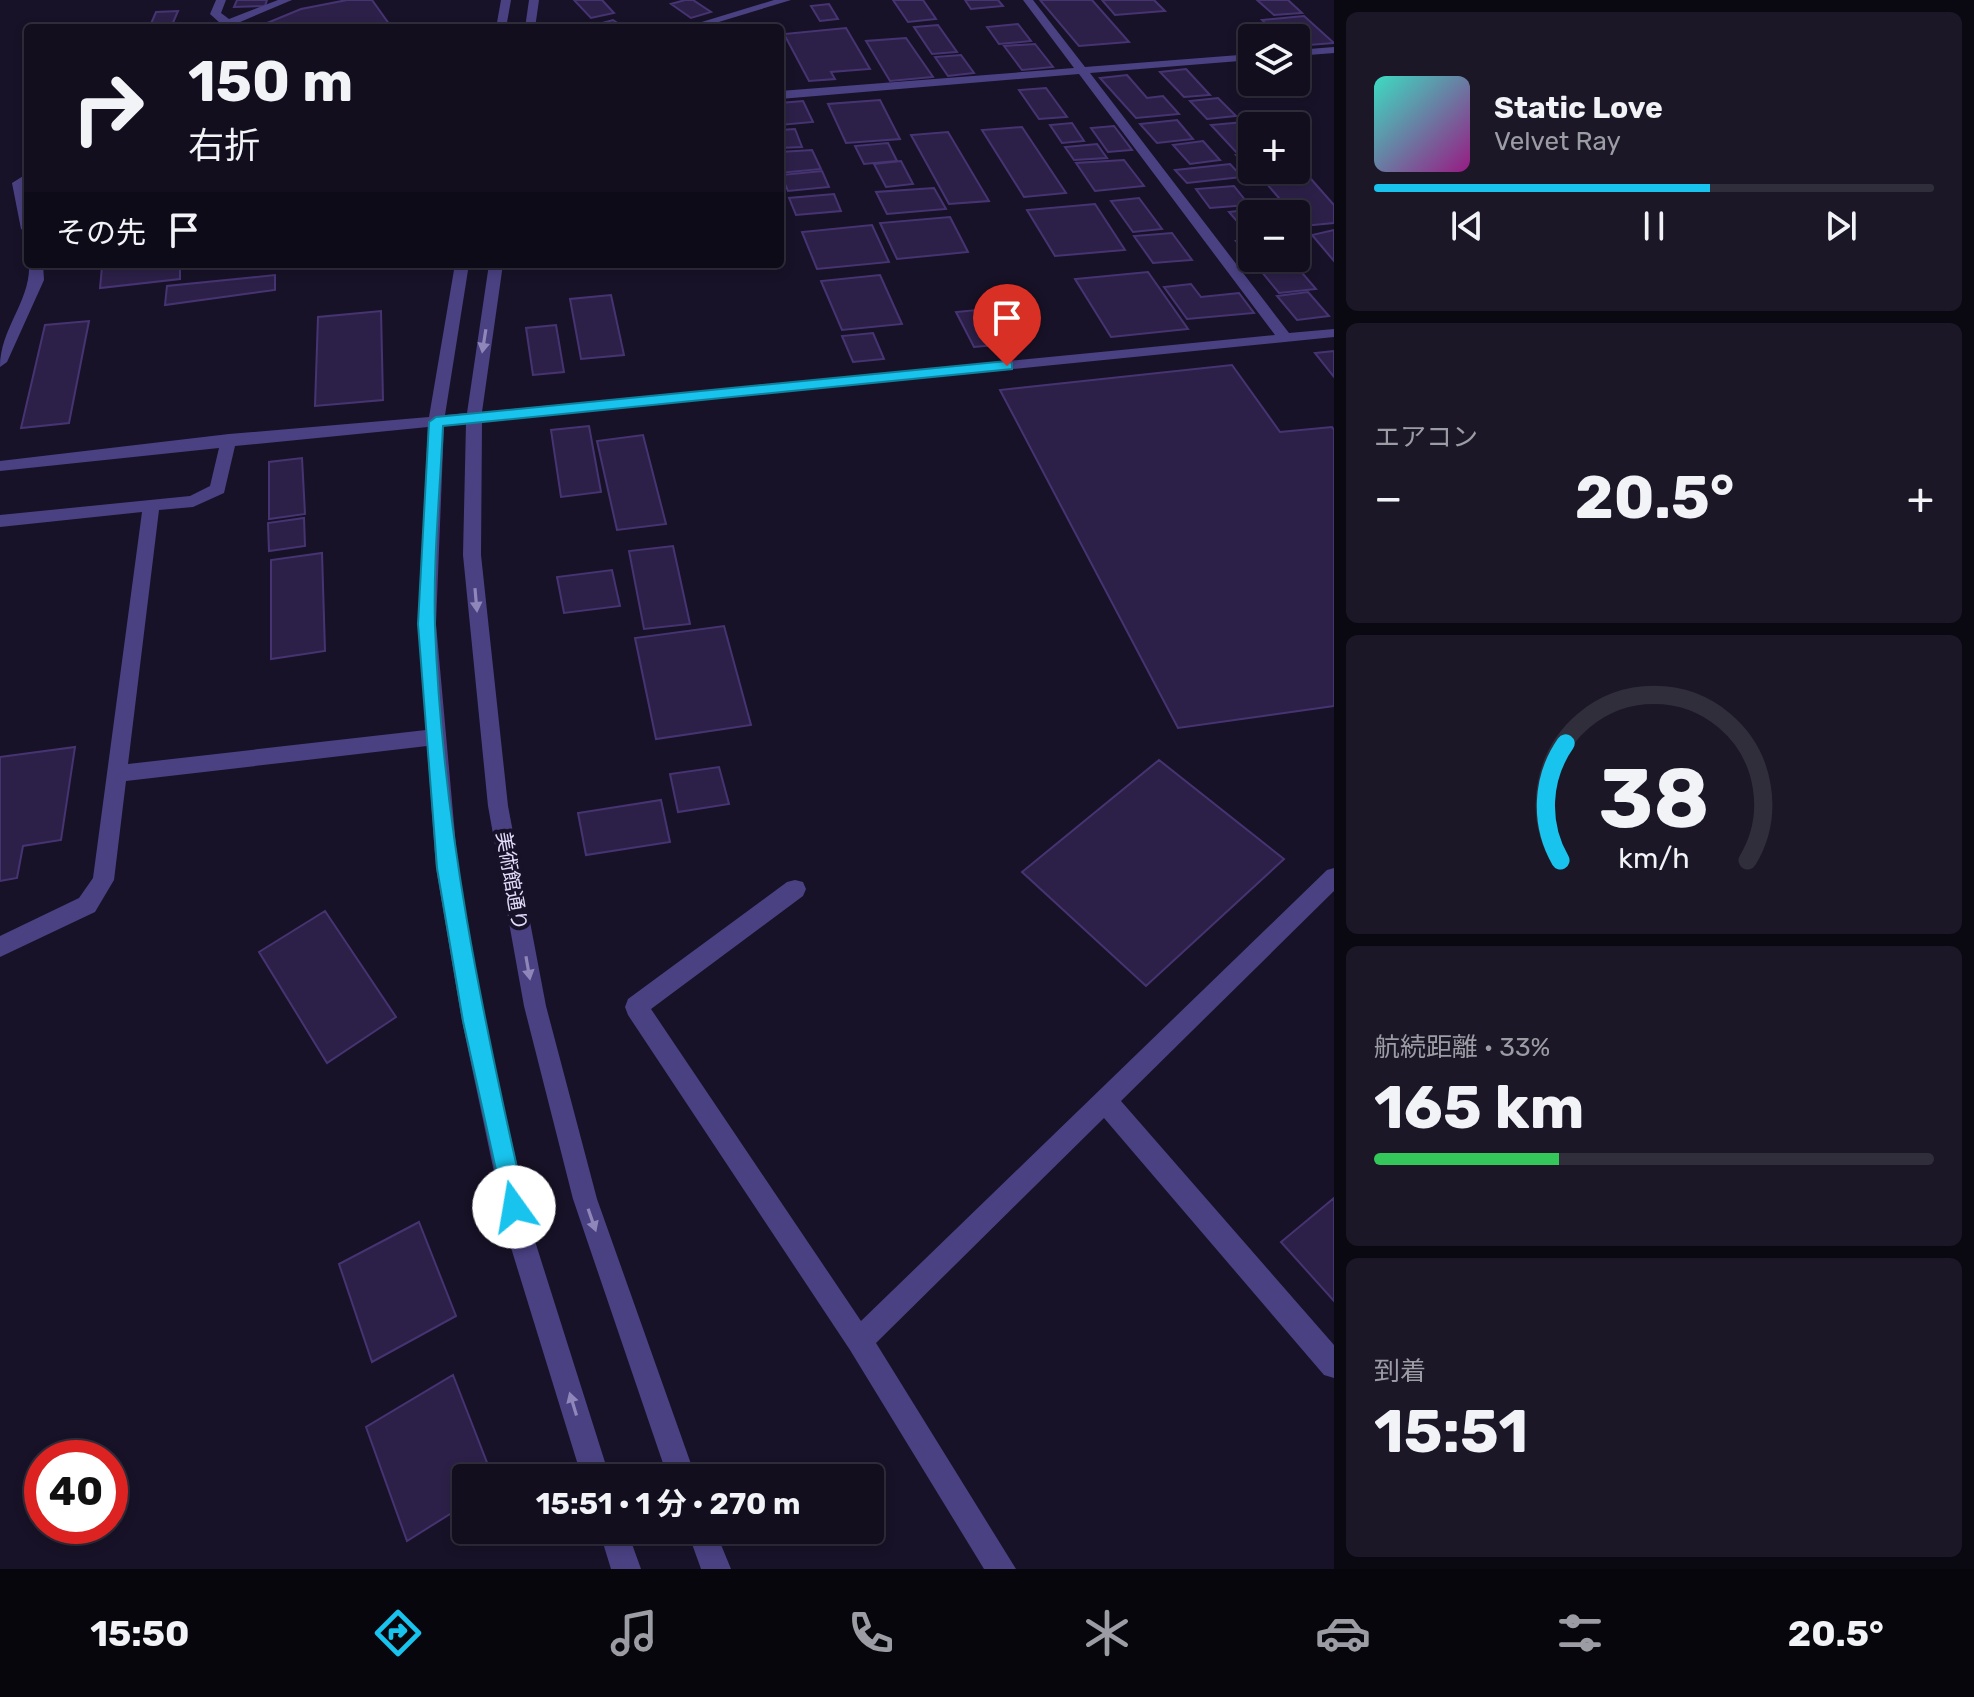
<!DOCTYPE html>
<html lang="ja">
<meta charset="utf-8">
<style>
body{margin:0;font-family:Rubik,"Noto Sans JP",sans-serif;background:#1b1727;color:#f1f3f6;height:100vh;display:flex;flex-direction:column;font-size:30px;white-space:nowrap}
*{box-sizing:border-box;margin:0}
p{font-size:26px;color:#9c9ca4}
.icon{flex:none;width:44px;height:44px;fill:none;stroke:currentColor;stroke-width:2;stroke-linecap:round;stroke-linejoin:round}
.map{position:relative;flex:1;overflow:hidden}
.side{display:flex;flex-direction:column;gap:12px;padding:12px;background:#0a0810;width:640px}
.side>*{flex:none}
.guide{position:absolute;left:24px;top:24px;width:760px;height:244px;border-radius:8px;box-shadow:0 4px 12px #0003,0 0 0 2px #312e3c;background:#120e1e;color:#f1f3f6;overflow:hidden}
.tools{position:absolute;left:1238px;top:24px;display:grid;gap:16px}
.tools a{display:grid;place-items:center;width:72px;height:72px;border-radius:8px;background:#120e1e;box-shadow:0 4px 12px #0003,0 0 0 2px #312e3c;font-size:40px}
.speed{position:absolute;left:24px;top:1440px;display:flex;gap:16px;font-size:40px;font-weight:700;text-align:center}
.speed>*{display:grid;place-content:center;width:104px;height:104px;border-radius:50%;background:#120e1e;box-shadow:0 4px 12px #0003,0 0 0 2px #312e3c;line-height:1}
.speed .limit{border:12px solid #d22;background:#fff;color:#111}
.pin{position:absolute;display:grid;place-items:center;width:68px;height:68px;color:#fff;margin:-82px -34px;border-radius:50% 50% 50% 0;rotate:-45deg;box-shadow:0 0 8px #0007}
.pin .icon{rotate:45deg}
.me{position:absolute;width:88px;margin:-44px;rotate:347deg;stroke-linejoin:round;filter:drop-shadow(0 0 6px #0008)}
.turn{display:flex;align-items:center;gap:28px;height:168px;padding:0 32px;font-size:36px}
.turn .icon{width:104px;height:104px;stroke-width:2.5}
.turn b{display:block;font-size:56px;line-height:68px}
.then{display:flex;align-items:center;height:76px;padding:0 32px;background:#0003;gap:16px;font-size:30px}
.big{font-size:60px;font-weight:700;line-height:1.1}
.side .card{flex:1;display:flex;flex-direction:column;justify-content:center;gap:12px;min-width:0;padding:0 28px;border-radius:12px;background:#1b1727}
.side .dial{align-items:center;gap:0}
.dial svg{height:208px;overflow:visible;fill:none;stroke:#312e3c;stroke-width:7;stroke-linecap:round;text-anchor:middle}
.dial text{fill:#f1f3f6;stroke:none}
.song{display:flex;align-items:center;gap:24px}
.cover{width:96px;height:96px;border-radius:12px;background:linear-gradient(135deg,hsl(170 70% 55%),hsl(310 70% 35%))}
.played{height:8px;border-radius:4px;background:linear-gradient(90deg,#18c3ed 60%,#312e3c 60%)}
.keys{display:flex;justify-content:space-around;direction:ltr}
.heat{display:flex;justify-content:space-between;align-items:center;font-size:44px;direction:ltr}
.charge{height:12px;border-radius:6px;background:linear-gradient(90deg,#34c759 33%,#312e3c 0)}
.trip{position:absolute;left:452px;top:1464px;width:432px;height:80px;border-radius:8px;background:#120e1e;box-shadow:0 4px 12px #0003,0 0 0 2px #312e3c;font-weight:700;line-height:80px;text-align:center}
.tabs{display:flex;height:128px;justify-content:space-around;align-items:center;background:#07060c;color:#9c9ca4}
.tabs .icon{width:56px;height:56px}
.tabs .active{color:#18c3ed}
.tabs b{font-size:36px;color:#f1f3f6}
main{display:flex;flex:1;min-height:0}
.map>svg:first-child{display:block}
.building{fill:#2c2048;stroke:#463472;stroke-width:2}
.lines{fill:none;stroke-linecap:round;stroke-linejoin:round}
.minor{fill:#4a4183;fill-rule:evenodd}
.oneway{fill:#8f87b9}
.route{fill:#18c3ed;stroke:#107f9a;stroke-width:2}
.labels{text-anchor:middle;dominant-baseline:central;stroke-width:8;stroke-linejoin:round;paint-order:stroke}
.street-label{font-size:20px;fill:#e3dcfc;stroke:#181228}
</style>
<main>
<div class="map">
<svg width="1334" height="1569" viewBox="0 0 1334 1569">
<rect width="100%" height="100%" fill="#181228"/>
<path class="building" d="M237,0H267L265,6L234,7Z
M347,0H372L392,28H255L301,9Z
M574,0H602L614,13L591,18Z
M685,0H693L711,12L691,18L671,4Z
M893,0H923L936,19L908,22Z
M965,0H998L1003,6L971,9Z
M1040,0H1092L1129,42L1079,46Z
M1102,0H1154L1165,11L1115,15Z
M1257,0H1288L1302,13L1274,15Z
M829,4L838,19L820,21L811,6Z
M178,11L172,25L150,26L156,12Z
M1304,16L1334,43L1296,46V38H1281L1262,20Z
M613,20L625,28H584Z
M1018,24L1031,41L999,44L987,27Z
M938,25L957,52L932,54L914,27Z
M846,28L870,69L831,72L835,79L809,81L784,34Z
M906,38L933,77L890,81L866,41Z
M1035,44L1053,67L1022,70L1004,46Z
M961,55L974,73L948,76L935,57Z
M1186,69L1210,95L1184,97L1160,72Z
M1127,75L1147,98L1163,96L1179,114L1136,118L1100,78Z
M1046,88L1067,117L1039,119L1019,90Z
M1218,98L1236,116L1207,119L1190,101Z
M880,100L900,139L846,143L828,104Z
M803,101L813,122L780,125V103Z
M1177,120L1193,139L1157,143L1140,124Z
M1244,122L1252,130V150L1236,152L1211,125Z
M1072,123L1084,141L1062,143L1050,125Z
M1114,126L1132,150L1108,152L1091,128Z
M1022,127L1066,193L1024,197L982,130Z
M795,129L802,147L780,148V130Z
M948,132L989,201L949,204L911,135Z
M1203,141L1220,160L1190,164L1173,145Z
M888,143L897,161L864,164L855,146Z
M1097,144L1107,158L1074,160L1065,147Z
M812,150L821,169L780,173V152Z
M1252,153V170H1289L1293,174L1257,178L1236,155Z
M1124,160L1144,186L1095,191L1076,163Z
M901,161L913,184L886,187L874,164Z
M1230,164L1242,177L1187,183L1175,170Z
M822,171L829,187L788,191L781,175Z
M1311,179L1334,205V223L1303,226L1266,183Z
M1234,186L1249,205L1210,208L1196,189Z
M934,188L946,209L887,214L876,192Z
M834,194L841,211L796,215L789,198Z
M1139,198L1162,229L1133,232L1111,201Z
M1095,204L1125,250L1055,256L1027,210Z
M1262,208L1267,214H1252V232L1247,233L1229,212Z
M950,217L968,252L897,259L880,223Z
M872,225L889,262L817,269L802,232Z
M1334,230V261L1312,235Z
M1172,233L1192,260L1153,263L1134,236Z
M1252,239V258H1296L1297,245L1307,256H1302L1304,259L1254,262L1236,241Z
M128,264H180V279L100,288L102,267Z
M1297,267L1316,289L1279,293L1261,271Z
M1148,272L1188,329L1111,337L1075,279Z
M275,275V290L165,305L167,286Z
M880,275L902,324L842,330L821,281Z
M1191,284L1201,297L1239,293L1254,313L1187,319L1164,287Z
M1308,292L1329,316L1297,320L1277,296Z
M611,295L624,355L581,359L570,299Z
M998,308L1017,343L974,347L956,312Z
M381,311L383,400L315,406L318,317Z
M89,321L69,423L21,428L45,325Z
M556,325L564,372L533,375L526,328Z
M873,333L884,359L853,362L842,336Z
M1334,351V377L1315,353Z
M1232,365L1280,432L1332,427L1334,430V706L1178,728L1000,390Z
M589,426L601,492L561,497L551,430Z
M643,435L666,524L617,530L597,441Z
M302,458L305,514L269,519V462Z
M304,518L305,546L269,551L268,523Z
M673,546L690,624L644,629L629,551Z
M322,553L325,651L271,659V560Z
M612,570L620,606L564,613L557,577Z
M724,626L751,725L656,739L635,638Z
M75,747L61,840L23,846L17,878L0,881V757Z
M1159,760L1284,859L1146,986L1022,872Z
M719,767L729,804L678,812L670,774Z
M661,800L670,842L586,855L578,813Z
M325,911L396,1017L327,1063L259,952Z
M1334,1198V1301L1281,1242Z
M419,1222L456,1316L372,1362L339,1264Z
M453,1375L493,1478H466V1504L407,1541L366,1427Z"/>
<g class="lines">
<path class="minor" d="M216,0H226L221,13L229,19L278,0H292L226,28H211L220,23L210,14Z
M501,0H511L506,28H496Z
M529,0H539L535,28H525Z
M774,0H791L699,28H682Z
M1023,0H1033L1085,67L1252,54V60L1090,73L1289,333L1334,329V337L482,422L481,555L508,806L546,1006L597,1199L696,1478H668L573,1199L524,1006L488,806L463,555L466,423L444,425L436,624L458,868L484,1021L534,1238L610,1478H582L508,1238L462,1021L436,868L427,746L126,781L114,880L95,912L0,957V936L79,898L93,878L142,512L0,527V515L190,496L210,486L219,448L0,471V461L229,434L429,417L455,264H469L445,415L467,413L489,264H503L482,412L1275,335L1079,74L780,99V91L1074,68ZM428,427L418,624L426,730L128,764L159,510L193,507L224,493L235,446Z
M1334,47V53L1296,56V50Z
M28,173V182L25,184L28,233L21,229L12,183Z
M29,264H43L44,280L7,362L0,367C0,328 31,301 29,264Z
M1334,868V891L1121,1101L1334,1345V1378L1324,1375L1104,1118L876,1343L1016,1569H984L850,1350L628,1015L625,1007L628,999L787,882L795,880L803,882L806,889L803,896L651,1009L861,1321L1327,870Z
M599,1530H627L641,1569H611Z
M687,1530H715L731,1569H701Z"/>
</g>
<defs><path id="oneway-solid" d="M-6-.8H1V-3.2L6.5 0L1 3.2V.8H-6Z" transform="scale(2)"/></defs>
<g class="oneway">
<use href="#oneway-solid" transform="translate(484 341) rotate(99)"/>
<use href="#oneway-solid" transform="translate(476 600) rotate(85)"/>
<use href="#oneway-solid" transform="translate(528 968) rotate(80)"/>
<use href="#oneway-solid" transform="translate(592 1220) rotate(71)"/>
<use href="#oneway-solid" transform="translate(573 1404) rotate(-107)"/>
</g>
<path class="route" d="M1007,361L1012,363V369L443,426C440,492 433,560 435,626C442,823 482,1015 526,1207L522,1215L514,1218L506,1215L463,1021L437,868L418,624L429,422L436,417Z"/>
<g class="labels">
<g class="street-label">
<text transform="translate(512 881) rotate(80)">美術館通り</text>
</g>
</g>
</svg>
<div class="tools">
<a><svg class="icon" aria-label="layers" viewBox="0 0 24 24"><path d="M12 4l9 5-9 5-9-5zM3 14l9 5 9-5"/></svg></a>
<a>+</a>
<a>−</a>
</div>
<div class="speed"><div class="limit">40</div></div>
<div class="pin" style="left:1007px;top:366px;background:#d93025"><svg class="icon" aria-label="arrive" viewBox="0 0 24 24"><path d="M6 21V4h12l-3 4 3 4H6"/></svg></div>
<svg class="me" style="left:514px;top:1207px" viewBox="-20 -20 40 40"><circle r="19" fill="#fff"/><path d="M0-13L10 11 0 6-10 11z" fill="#18c3ed"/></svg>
<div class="trip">15:51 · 1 分 · 270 m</div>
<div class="guide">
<div class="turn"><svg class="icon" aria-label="right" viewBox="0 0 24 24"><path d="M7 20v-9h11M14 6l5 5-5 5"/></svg><div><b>150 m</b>右折</div></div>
<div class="then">その先<svg class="icon" aria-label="arrive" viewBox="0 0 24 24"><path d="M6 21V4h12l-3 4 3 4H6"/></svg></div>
</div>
</div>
<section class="side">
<div class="card">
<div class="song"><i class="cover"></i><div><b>Static Love</b><p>Velvet Ray</p></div></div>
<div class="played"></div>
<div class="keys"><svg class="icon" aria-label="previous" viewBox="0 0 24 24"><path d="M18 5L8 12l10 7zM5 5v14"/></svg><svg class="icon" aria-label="pause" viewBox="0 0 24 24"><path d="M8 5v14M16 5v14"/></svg><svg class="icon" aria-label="next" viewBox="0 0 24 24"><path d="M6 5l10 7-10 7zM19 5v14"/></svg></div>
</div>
<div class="card"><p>エアコン</p>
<div class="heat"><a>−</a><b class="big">20.5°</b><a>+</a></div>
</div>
<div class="card dial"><svg viewBox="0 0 100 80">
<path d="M14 69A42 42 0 1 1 86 69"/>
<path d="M14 69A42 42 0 0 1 16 24" stroke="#18c3ed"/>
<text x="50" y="56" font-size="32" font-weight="700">38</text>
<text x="50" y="72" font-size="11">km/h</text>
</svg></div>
<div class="card"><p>航続距離 · 33%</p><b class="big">165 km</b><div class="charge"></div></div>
<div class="card"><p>到着</p><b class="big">15:51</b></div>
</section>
</main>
<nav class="tabs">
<b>15:50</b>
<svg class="icon active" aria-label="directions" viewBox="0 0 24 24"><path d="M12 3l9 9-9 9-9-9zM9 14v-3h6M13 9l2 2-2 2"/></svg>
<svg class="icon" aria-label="music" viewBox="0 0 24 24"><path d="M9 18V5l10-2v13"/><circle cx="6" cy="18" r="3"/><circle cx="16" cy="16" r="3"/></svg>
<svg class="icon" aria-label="phone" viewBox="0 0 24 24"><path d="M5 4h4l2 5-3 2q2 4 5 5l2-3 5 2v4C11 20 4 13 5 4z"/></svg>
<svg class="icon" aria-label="climate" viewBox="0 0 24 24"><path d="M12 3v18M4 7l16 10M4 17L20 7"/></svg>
<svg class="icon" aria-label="car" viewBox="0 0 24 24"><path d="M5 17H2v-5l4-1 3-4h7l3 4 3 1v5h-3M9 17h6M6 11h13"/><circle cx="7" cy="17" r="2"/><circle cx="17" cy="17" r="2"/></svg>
<svg class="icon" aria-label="filters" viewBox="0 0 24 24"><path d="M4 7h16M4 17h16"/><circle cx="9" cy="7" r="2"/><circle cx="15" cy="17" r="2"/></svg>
<b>20.5°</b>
</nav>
